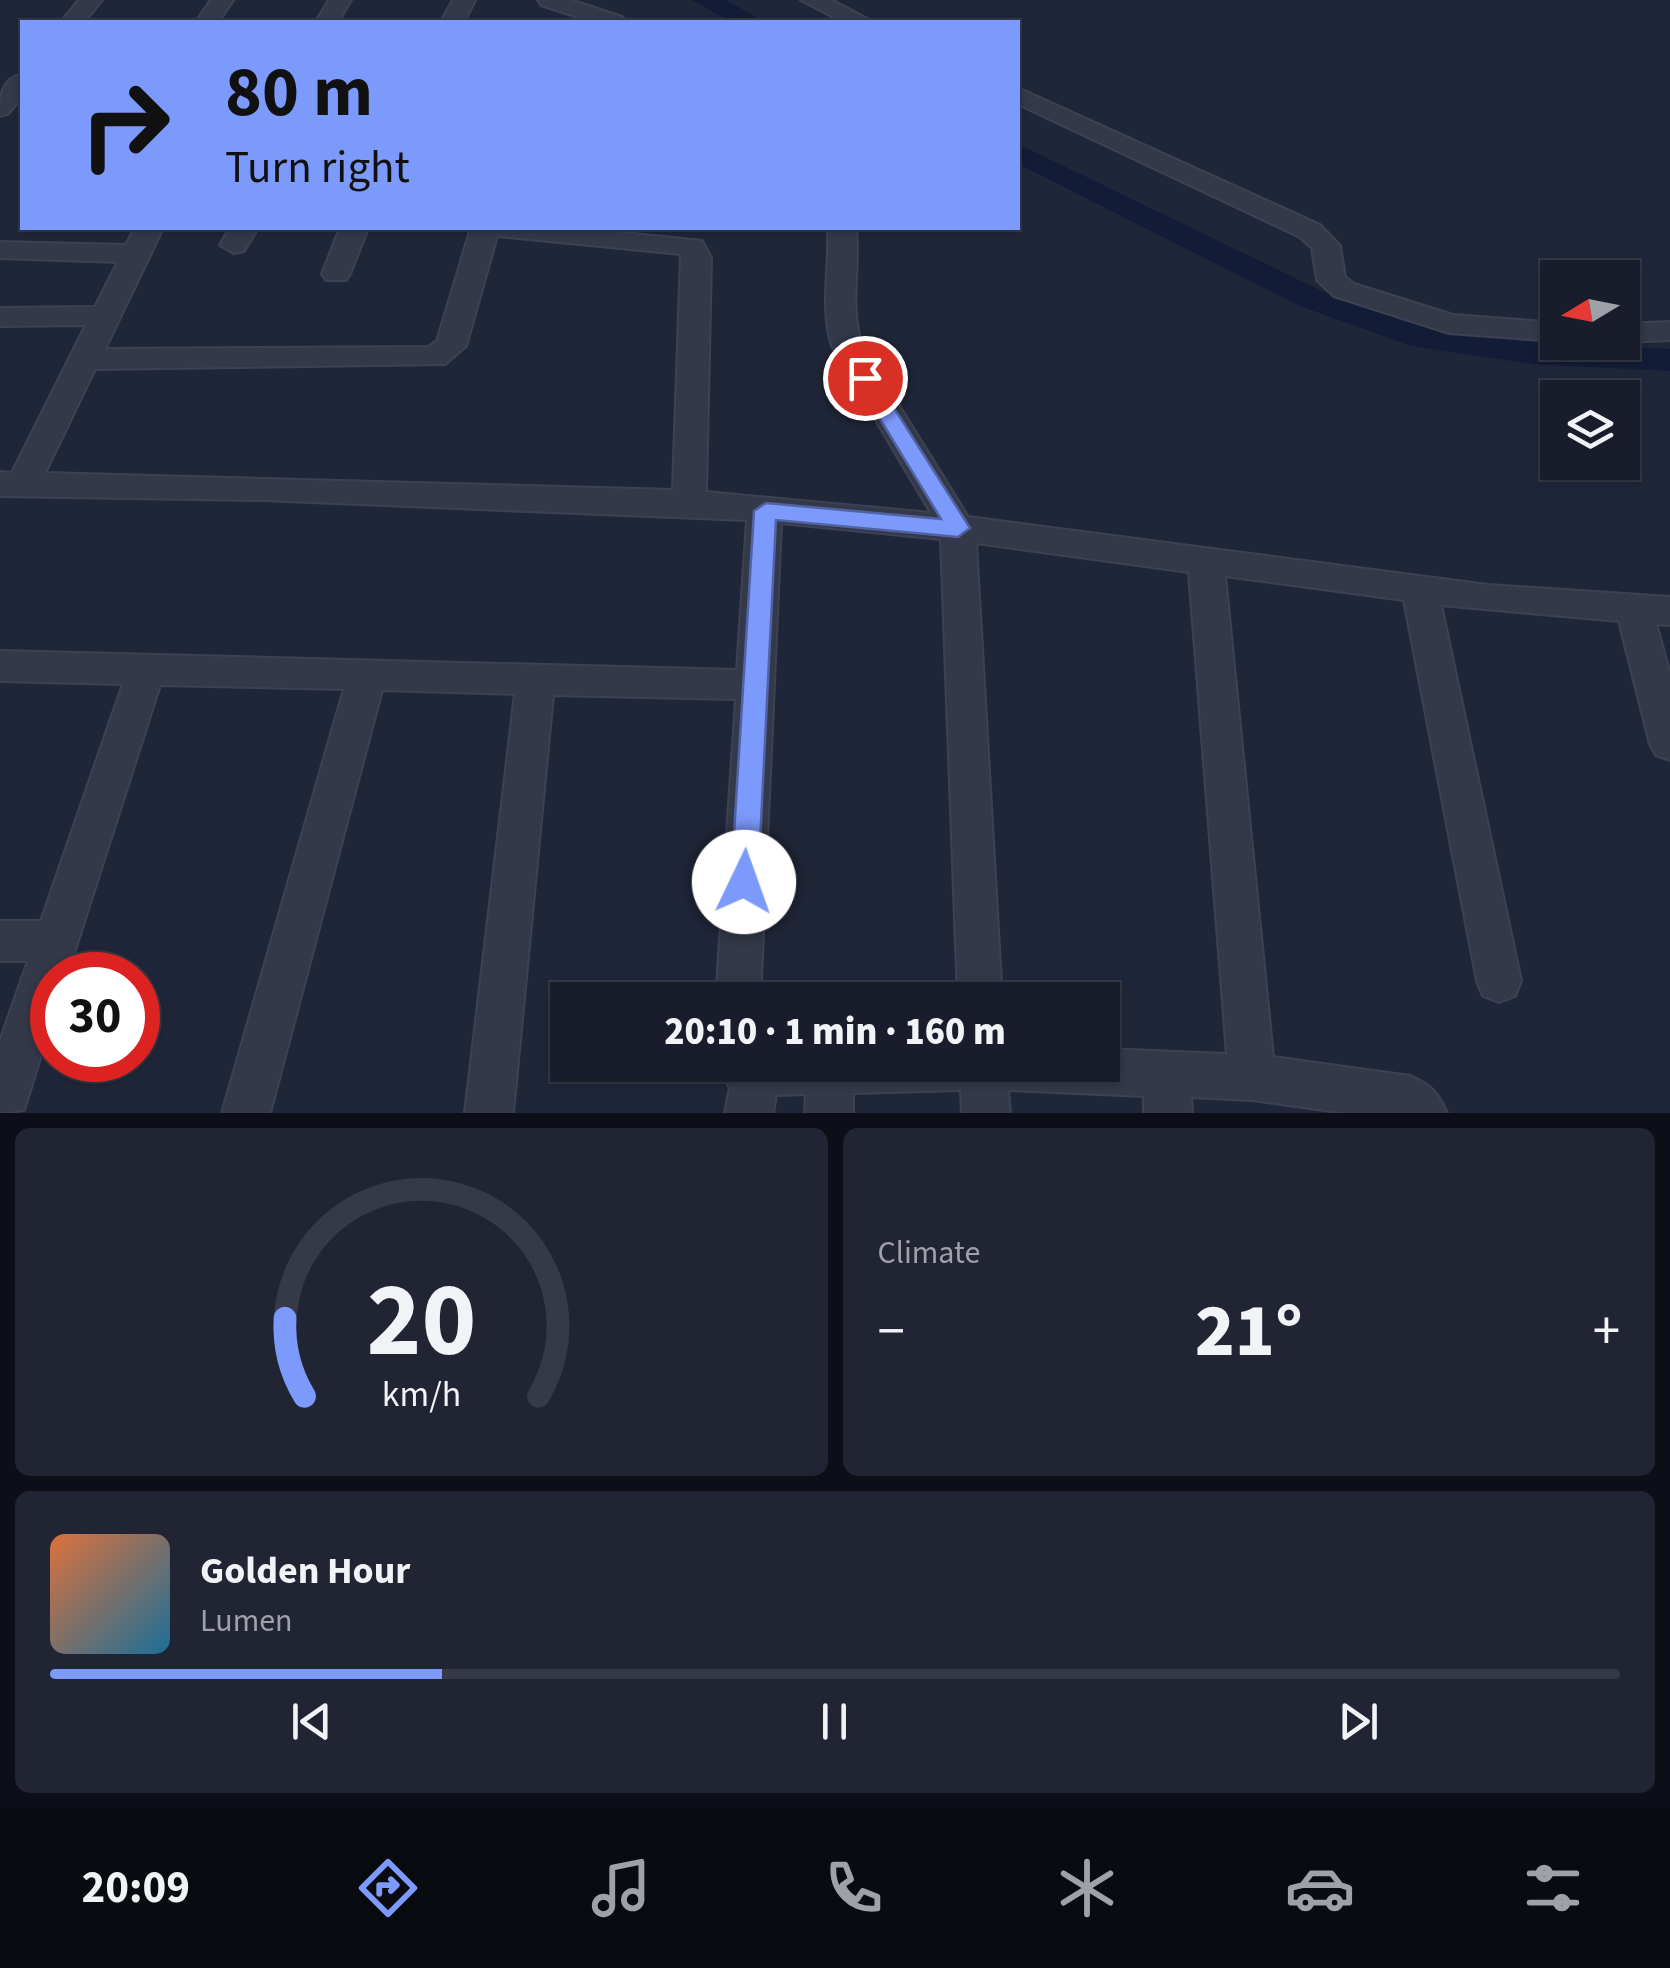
<!DOCTYPE html>
<meta charset="utf-8">
<style>
body{margin:0;font-family:"Source Sans 3",sans-serif;background:#212533;color:#f1f3f6;height:100vh;display:flex;flex-direction:column;font-size:38px;white-space:nowrap}
*{box-sizing:border-box;margin:0}
p{font-size:32px;color:#9fa1a9}
.icon{flex:none;width:55px;height:55px;fill:none;stroke:currentColor;stroke-width:2;stroke-linecap:round;stroke-linejoin:round}
.map{position:relative;height:1113px;overflow:hidden}
.sheet{display:flex;flex-direction:column;gap:15px;padding:15px;background:#0d0f18;flex:1}
.sheet>*{flex:none}
.hud{position:absolute;left:20px;top:20px;width:1000px;height:210px;border-radius:0px;box-shadow:0 2px 8px #0004,0 0 0 2px #363a47;background:#7c99fc;color:#111;overflow:hidden}
.needle{width:65px;rotate:260deg}
.tools{position:absolute;left:1540px;top:260px;display:grid;gap:20px}
.tools a{display:grid;place-items:center;width:100px;height:100px;border-radius:0px;background:#181c2b;box-shadow:0 2px 8px #0004,0 0 0 2px #363a47;font-size:50px}
.speed{position:absolute;left:30px;top:952px;display:flex;gap:20px;font-size:50px;font-weight:700;text-align:center}
.speed>*{display:grid;place-content:center;width:130px;height:130px;border-radius:50%;background:#181c2b;box-shadow:0 2px 8px #0004,0 0 0 2px #363a47;line-height:1}
.speed .limit{border:15px solid #d22;background:#fff;color:#111}
.pin{position:absolute;display:grid;place-items:center;width:85px;height:85px;color:#fff;margin:-42px;border:5px solid #fff;border-radius:50%;box-shadow:0 2px 10px #0007}
.me{position:absolute;width:110px;margin:-55px;rotate:3deg;stroke-linejoin:round;filter:drop-shadow(0 0 8px #0008)}
.turn{display:flex;align-items:center;gap:35px;height:210px;padding:0 40px;font-size:45px}
.turn .icon{width:130px;height:130px;stroke-width:2.5}
.turn b{display:block;font-size:70px;line-height:85px}
.big{font-size:75px;font-weight:800;line-height:1.1}
.sheet .card{flex:1;display:flex;flex-direction:column;justify-content:center;gap:15px;min-width:0;padding:0 35px;border-radius:15px;background:#212533}
.sheet .dial{align-items:center;gap:0}
.dial svg{height:260px;overflow:visible;fill:none;stroke:#363a47;stroke-width:7;stroke-linecap:round;text-anchor:middle}
.dial text{fill:#f1f3f6;stroke:none}
.song{display:flex;align-items:center;gap:30px}
.cover{width:120px;height:120px;border-radius:15px;background:linear-gradient(135deg,hsl(20 70% 55%),hsl(200 70% 35%))}
.played{height:10px;border-radius:5px;background:linear-gradient(90deg,#7c99fc 25%,#363a47 25%)}
.keys{display:flex;justify-content:space-around;direction:ltr}
.heat{display:flex;justify-content:space-between;align-items:center;font-size:55px;direction:ltr}
.sheet .tiles{flex:1;display:grid;gap:15px;grid-template-columns:1fr 1fr}
.card:last-child{grid-column:span 2}
.trip{position:absolute;left:550px;top:982px;width:570px;height:100px;border-radius:0px;background:#181c2b;box-shadow:0 2px 8px #0004,0 0 0 2px #363a47;font-weight:800;line-height:100px;text-align:center}
.tabs{display:flex;height:160px;justify-content:space-around;align-items:center;background:#0a0b11;color:#9fa1a9}
.tabs .icon{width:70px;height:70px}
.tabs .current{color:#7c99fc}
.tabs b{font-size:45px;color:#f1f3f6}
.map>svg:first-child{display:block}
.lines{fill:none;stroke-linecap:round;stroke-linejoin:round}
.canal{fill:#131c36;fill-rule:evenodd}
.street-casing{stroke:#3d4253;stroke-width:4}
.street{fill:#333949;fill-rule:evenodd}
.route{fill:#7c99fc;stroke:#5163a4;stroke-width:2.5}
</style>
<div class="map">
<svg width="1670" height="1113" viewBox="0 0 1670 1113">
<rect width="100%" height="100%" fill="#202639"/>
<g class="lines">
<path class="canal" d="M692,0H726L764,22H731Z
M1018,144L1324,292L1428,328L1532,342L1670,349V371L1532,364L1411,346L1300,306L1018,164Z"/>
<g class="street-casing">
<path id="street" d="M79,0H102L84,22H61Z
M211,0H233L218,22H196Z
M329,0H351L338,22H316Z
M453,0H475L464,22H441Z
M538,0H571L622,17L626,22H593L541,5Z
M801,0H831L873,22H843Z
M22,74V96L9,113L0,116C0,97 1,79 22,74Z
M1018,88L1320,225L1340,246L1345,277L1354,284L1453,315L1558,323V341L1449,333L1334,296L1317,280L1312,248L1300,237L1018,104Z
M135,228H163L105,349L428,347L437,341L471,228H577L702,241L711,258L706,492L931,513L832,346C820,307 830,269 828,228H856C860,269 849,306 862,346L968,517L1488,585L1670,597V625L1656,624L1670,674V760L1656,755L1650,744L1619,621L1441,605L1521,981L1515,996L1499,1002L1483,996L1477,981L1404,600L1225,576L1273,1057L1410,1076C1430,1084 1438,1093 1447,1113H1346L1252,1100L1191,1097L1192,1113H1144V1096L1008,1090L1010,1113H962L961,1090L853,1093V1113H805L806,1094L776,1095L773,1113H725L730,1088L717,1065H1102V1049L1227,1054L1189,572L976,543L1002,1000H958L941,539L781,523L760,1000H716L736,699L553,695L513,1113H465L515,694L382,690L270,1113H222L344,689L160,685L67,975H52V1020L24,1110L0,1113V1041L28,961H0V921H41L123,684L0,681V651L737,670L747,520L263,500L0,496V472L12,473L86,325L0,326V308L95,307L118,262L0,258V242L126,245ZM497,236L681,254L673,490L45,473L95,369L445,364L466,346Z
M230,228H258L244,251L234,253L220,245Z
M340,228H368L350,274L346,280H326L322,274Z
M1670,322V340L1622,342V324Z"/>
</g>
<use href="#street" class="street"/>
</g>
<path class="route" d="M865,371L872,373L970,528L958,537L776,520L758,882L754,891L744,894L735,891L731,882L754,511L766,503L941,519L855,378Z"/>
</svg>
<div class="tools">
<a><svg class="needle" viewBox="-14 -14 28 28"><path d="M0-13l5 13h-10z" fill="#e53935"/><path d="M0 13l5-13h-10z" fill="#9fa1a9"/></svg></a>
<a><svg class="icon" aria-label="layers" viewBox="0 0 24 24"><path d="M12 4l9 5-9 5-9-5zM3 14l9 5 9-5"/></svg></a>
</div>
<div class="speed"><div class="limit">30</div></div>
<div class="pin" style="left:865px;top:378px;background:#d93025"><svg class="icon" aria-label="arrive" viewBox="0 0 24 24"><path d="M6 21V4h12l-3 4 3 4H6"/></svg></div>
<svg class="me" style="left:744px;top:882px" viewBox="-20 -20 40 40"><circle r="19" fill="#fff"/><path d="M0-13L10 11 0 6-10 11z" fill="#7c99fc"/></svg>
<div class="trip">20:10 · 1 min · 160 m</div>
<div class="hud">
<div class="turn"><svg class="icon" aria-label="right" viewBox="0 0 24 24"><path d="M7 20v-9h11M14 6l5 5-5 5"/></svg><div><b>80 m</b>Turn right</div></div>
</div>
</div>
<section class="sheet">
<div class="tiles">
<div class="card dial"><svg viewBox="0 0 100 80">
<path d="M14 69A42 42 0 1 1 86 69"/>
<path d="M14 69A42 42 0 0 1 8 45" stroke="#7c99fc"/>
<text x="50" y="56" font-size="32" font-weight="700">20</text>
<text x="50" y="72" font-size="11">km/h</text>
</svg></div>
<div class="card"><p>Climate</p>
<div class="heat"><a>−</a><b class="big">21°</b><a>+</a></div>
</div>
<div class="card">
<div class="song"><i class="cover"></i><div><b>Golden Hour</b><p>Lumen</p></div></div>
<div class="played"></div>
<div class="keys"><svg class="icon" aria-label="previous" viewBox="0 0 24 24"><path d="M18 5L8 12l10 7zM5 5v14"/></svg><svg class="icon" aria-label="pause" viewBox="0 0 24 24"><path d="M8 5v14M16 5v14"/></svg><svg class="icon" aria-label="next" viewBox="0 0 24 24"><path d="M6 5l10 7-10 7zM19 5v14"/></svg></div>
</div>
</div>
</section>
<nav class="tabs">
<b>20:09</b>
<svg class="icon current" aria-label="directions" viewBox="0 0 24 24"><path d="M12 3l9 9-9 9-9-9zM9 14v-3h6M13 9l2 2-2 2"/></svg>
<svg class="icon" aria-label="music" viewBox="0 0 24 24"><path d="M9 18V5l10-2v13"/><circle cx="6" cy="18" r="3"/><circle cx="16" cy="16" r="3"/></svg>
<svg class="icon" aria-label="phone" viewBox="0 0 24 24"><path d="M5 4h4l2 5-3 2q2 4 5 5l2-3 5 2v4C11 20 4 13 5 4z"/></svg>
<svg class="icon" aria-label="climate" viewBox="0 0 24 24"><path d="M12 3v18M4 7l16 10M4 17L20 7"/></svg>
<svg class="icon" aria-label="car" viewBox="0 0 24 24"><path d="M5 17H2v-5l4-1 3-4h7l3 4 3 1v5h-3M9 17h6M6 11h13"/><circle cx="7" cy="17" r="2"/><circle cx="17" cy="17" r="2"/></svg>
<svg class="icon" aria-label="filters" viewBox="0 0 24 24"><path d="M4 7h16M4 17h16"/><circle cx="9" cy="7" r="2"/><circle cx="15" cy="17" r="2"/></svg>
</nav>
